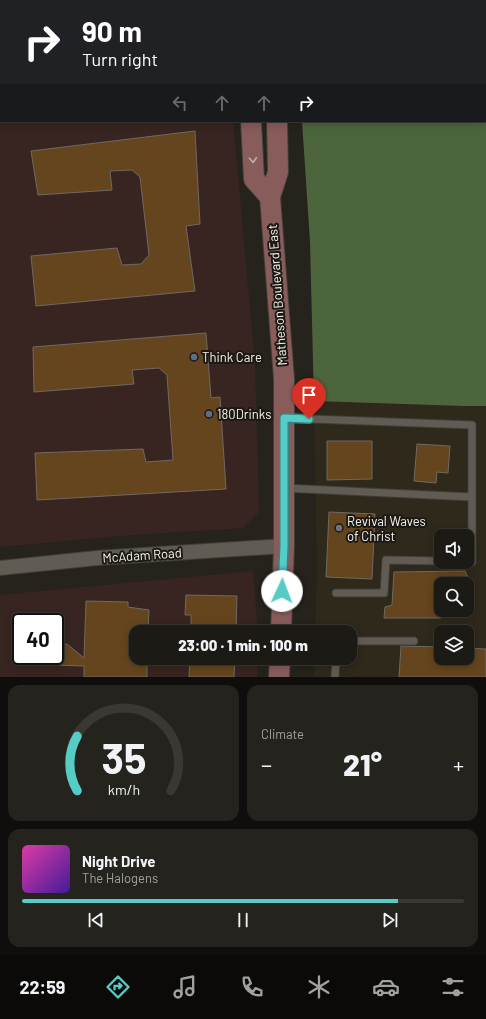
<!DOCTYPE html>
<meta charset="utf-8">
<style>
body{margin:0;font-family:Barlow,sans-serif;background:#25231e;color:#f1f3f6;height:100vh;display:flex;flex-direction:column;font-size:15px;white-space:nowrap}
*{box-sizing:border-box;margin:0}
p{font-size:13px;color:#a0a1a0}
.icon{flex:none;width:22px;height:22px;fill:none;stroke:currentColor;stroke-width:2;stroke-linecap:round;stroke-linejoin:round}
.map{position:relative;height:677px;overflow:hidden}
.side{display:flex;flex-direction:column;gap:8px;padding:8px;background:#0f0e0c;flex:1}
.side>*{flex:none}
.top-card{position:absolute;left:0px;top:0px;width:486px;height:122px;box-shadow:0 2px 10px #0003,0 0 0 1px #3a3834;background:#202124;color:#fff;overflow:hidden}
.tools{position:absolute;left:434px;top:529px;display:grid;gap:8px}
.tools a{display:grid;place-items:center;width:40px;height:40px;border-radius:8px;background:#1c1a15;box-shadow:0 2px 10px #0003,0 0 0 1px #3a3834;font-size:20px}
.speed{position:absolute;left:12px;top:613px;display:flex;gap:8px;font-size:20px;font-weight:700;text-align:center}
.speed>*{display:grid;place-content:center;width:52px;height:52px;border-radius:50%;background:#1c1a15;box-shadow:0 2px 10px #0003,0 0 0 1px #3a3834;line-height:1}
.speed .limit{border:2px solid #111;border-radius:6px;background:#fff;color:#111}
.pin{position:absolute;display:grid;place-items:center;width:34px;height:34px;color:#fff;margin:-41px -17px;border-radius:50% 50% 50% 0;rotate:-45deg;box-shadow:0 0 4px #0007}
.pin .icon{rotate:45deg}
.me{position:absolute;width:44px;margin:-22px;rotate:2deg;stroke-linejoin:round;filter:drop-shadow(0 0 3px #0008)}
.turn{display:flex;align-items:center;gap:14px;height:84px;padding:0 16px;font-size:18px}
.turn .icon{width:52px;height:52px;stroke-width:2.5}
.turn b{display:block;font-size:28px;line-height:34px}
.lanes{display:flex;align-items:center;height:38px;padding:0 16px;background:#0003;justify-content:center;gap:20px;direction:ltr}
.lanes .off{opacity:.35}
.big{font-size:30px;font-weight:800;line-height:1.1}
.side .tile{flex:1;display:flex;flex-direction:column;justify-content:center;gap:6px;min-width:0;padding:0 14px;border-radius:12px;background:#25231e}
.side .dial{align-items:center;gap:0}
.dial svg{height:104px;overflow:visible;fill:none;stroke:#3a3834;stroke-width:7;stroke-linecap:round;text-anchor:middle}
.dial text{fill:#f1f3f6;stroke:none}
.song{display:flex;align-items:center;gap:12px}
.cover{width:48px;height:48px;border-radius:6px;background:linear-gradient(135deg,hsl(320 70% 55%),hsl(260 70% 35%))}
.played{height:4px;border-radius:2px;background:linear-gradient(90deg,#55cdc6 85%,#3a3834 85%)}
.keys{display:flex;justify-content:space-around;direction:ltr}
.heat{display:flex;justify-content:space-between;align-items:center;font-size:22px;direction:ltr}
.side .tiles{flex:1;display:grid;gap:8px;grid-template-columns:1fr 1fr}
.tile:last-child{grid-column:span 2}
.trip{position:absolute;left:129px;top:625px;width:228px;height:40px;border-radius:12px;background:#1c1a15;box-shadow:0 2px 10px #0003,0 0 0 1px #3a3834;font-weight:800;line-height:40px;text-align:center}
.tabs{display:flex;height:64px;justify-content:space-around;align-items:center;background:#0b0a08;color:#a0a1a0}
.tabs .icon{width:28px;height:28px}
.tabs .selected{color:#55cdc6}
.tabs b{font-size:18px;color:#f1f3f6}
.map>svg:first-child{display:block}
.built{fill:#2f291c;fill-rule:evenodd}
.industrial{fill:#382521;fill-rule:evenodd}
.forest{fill:#4c653d}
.building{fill:#64451e;stroke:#6f6962}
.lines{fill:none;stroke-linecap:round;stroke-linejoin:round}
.lane-casing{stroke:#413f39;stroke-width:9}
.street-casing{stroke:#413f39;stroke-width:16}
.secondary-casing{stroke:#413f39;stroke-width:22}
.path{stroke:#6e6c65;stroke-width:2.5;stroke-dasharray:2 3;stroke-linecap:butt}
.lane{stroke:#605c54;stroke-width:7}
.street{stroke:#605c54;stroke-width:14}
.secondary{stroke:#885c5b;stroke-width:20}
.oneway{stroke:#c3aeab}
.route-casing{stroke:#378581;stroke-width:10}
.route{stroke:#55cdc6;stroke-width:7}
.service-dot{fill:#5c6f8a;stroke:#1c1913;stroke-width:1.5}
.worship-dot{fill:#6b7280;stroke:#1c1913;stroke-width:1.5}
.labels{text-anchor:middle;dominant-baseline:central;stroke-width:4;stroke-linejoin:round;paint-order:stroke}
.street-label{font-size:13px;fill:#f4f2ed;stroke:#1c1913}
.poi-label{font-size:13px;fill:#f4f2ed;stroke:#1c1913;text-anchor:start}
</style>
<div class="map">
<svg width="486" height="677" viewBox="0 0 486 677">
<rect width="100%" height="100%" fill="#26231c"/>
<path class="built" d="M79,0H226V1H79Z
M314,401L463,406H486V677H314V658H350V632H315L317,572ZM441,536H467V562H441ZM441,584H467V610H441ZM441,632H467V658H441Z"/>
<path class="industrial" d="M0,0H79V1H1V65H0Z
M0,116H1V121H233L255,364L259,512L243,528L118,536L0,547Z
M253,571L258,632H136V658H258L257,677H0V595ZM21,622H55V656H21Z"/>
<path class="forest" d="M301,0H486V5H485V1H301Z
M485,69H486V406H463L314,401L310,242L302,121H485Z"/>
<path class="building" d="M195,131L200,224L186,226L195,291L36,306L31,256L117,248L122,265L141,264L149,255L140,177L132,170L110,171L112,190L38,195L31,151Z
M206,333L211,398L220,397L226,489L37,500L35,453L143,449L146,462L173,460L167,375L159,368L132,370L134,384L34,392L33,347Z
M327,441H372V479L327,480Z
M417,444L450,446L448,473L437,472L436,483L414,481Z
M329,512L375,514L372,579L326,577Z
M465,571L471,584H441V618H384L385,607L392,605L394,572Z
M186,595L237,596L236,632H191V615H185Z
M86,601L128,602V607L149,610L148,632H136V658H147V677H84V666L55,665V644H67L84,658Z
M401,646L441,647V658H467V648L486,649V677H399Z
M190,658H235L234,677H189Z"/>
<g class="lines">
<g class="lane-casing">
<path id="lane" d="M112,1V0
M197,1V0
M284,488L472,497V425L285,418
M467,561L472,562V497
M336,593H384L386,560L441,561
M350,641H414
M335,677L336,658"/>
</g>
<g class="street-casing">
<path id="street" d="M0,568L97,558L284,546"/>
</g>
<g class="secondary-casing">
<path id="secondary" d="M273,0V1
M248,1V0
M485,43H486
M0,85H1
M251,121L254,179L270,197
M277,121L278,172L270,197L284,379V546L281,632
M279,677L280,658"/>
</g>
<path class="path" d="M0,66H1"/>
<use href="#lane" class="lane"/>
<use href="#street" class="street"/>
<use href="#secondary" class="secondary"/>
</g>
<defs><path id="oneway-chevron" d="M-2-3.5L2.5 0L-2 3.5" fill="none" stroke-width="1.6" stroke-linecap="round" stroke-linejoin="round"/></defs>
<use class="oneway" href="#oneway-chevron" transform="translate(253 160) rotate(87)"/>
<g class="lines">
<g class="route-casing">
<path id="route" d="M282,591L284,546V418L309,419"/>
</g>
<use href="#route" class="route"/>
</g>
<g class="service-dot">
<circle cx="194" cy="357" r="4"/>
<circle cx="209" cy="414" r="4"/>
</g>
<circle class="worship-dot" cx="339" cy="528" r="4"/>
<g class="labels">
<g class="street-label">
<text transform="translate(277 295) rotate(-94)">Matheson Boulevard East</text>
<text transform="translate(142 555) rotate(-4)">McAdam Road</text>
</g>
<g class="poi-label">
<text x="202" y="357">Think Care</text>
<text x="217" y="414">180Drinks</text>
<text x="347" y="521">Revival Waves<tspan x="347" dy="15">of Christ</tspan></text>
</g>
</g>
</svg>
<div class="tools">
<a><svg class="icon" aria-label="sound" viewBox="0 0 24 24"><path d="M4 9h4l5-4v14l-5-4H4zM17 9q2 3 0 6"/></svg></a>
<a><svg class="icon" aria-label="search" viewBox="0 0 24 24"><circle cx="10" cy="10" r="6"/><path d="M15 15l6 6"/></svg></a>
<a><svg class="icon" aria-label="layers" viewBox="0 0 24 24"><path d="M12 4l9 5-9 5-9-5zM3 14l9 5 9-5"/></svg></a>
</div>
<div class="speed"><div class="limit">40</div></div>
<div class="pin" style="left:309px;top:419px;background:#d93025"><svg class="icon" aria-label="arrive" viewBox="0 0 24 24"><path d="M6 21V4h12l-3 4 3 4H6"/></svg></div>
<svg class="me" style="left:282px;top:591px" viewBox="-20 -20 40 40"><circle r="19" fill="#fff"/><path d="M0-13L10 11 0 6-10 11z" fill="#55cdc6"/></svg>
<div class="trip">23:00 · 1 min · 100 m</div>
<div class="top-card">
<div class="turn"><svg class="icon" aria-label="right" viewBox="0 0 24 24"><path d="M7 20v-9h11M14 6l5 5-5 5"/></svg><div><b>90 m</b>Turn right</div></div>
<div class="lanes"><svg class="icon off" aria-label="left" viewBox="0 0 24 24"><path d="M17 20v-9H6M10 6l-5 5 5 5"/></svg><svg class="icon off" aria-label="ahead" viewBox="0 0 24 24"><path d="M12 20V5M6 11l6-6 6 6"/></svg><svg class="icon off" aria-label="ahead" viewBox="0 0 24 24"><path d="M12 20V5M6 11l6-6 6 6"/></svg><svg class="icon" aria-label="right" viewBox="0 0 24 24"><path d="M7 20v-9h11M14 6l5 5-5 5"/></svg></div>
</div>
</div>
<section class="side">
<div class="tiles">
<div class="tile dial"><svg viewBox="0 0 100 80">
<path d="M14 69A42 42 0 1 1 86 69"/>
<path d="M14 69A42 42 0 0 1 14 27" stroke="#55cdc6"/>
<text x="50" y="56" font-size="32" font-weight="700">35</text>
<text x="50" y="72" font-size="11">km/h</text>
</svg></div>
<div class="tile"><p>Climate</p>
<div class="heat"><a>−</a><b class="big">21°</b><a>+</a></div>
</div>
<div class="tile">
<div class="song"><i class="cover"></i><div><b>Night Drive</b><p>The Halogens</p></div></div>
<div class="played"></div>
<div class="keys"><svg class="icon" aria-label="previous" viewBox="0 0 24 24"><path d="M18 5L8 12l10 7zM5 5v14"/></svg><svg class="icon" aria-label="pause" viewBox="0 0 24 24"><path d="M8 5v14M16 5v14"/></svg><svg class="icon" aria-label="next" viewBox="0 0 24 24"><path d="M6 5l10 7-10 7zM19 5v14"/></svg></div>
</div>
</div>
</section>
<nav class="tabs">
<b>22:59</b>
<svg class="icon selected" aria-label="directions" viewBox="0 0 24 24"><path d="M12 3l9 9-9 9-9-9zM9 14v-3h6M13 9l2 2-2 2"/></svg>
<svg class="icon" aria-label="music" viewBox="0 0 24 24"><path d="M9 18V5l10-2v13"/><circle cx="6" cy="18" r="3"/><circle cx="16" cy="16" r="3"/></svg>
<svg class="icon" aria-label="phone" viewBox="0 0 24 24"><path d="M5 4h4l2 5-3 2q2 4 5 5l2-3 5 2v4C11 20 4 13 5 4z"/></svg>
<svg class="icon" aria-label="climate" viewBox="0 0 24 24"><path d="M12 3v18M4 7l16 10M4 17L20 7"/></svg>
<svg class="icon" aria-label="car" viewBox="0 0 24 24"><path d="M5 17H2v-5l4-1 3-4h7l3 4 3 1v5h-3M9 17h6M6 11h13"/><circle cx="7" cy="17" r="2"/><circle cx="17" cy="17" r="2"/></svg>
<svg class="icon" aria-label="filters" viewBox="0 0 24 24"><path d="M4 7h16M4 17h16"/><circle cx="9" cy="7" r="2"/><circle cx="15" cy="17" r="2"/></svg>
</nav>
